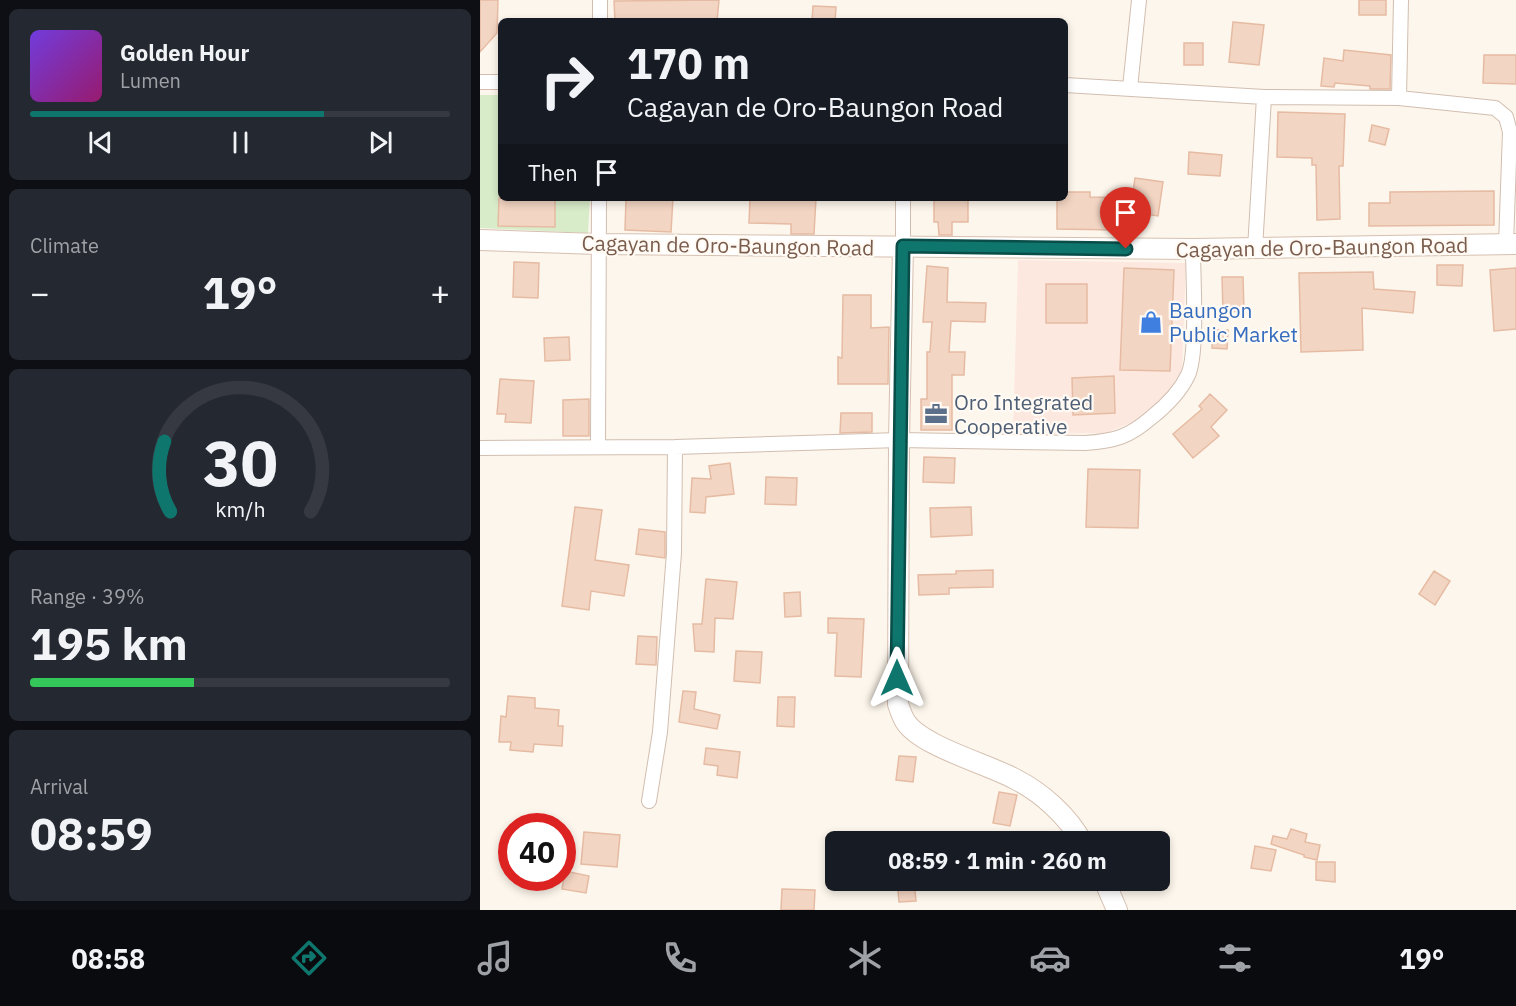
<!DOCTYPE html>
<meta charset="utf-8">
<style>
body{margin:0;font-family:"IBM Plex Sans",sans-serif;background:#242831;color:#f1f3f6;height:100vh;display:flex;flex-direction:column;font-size:22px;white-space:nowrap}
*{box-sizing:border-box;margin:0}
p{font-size:20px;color:#9ea1a6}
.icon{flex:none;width:33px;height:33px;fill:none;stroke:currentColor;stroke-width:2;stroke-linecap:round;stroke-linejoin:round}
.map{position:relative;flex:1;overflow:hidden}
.sheet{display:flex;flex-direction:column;gap:9px;padding:9px;background:#0d0f14;width:480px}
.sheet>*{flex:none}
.guide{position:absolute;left:18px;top:18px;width:570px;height:183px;border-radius:9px;box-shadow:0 3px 9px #0003;background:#171b24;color:#f1f3f6;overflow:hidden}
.speed{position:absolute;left:18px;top:813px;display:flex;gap:12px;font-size:30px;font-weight:700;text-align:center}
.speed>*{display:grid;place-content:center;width:78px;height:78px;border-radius:50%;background:#171b24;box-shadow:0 3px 9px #0003;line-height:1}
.speed .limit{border:9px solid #d22;background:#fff;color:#111}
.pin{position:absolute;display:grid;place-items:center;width:51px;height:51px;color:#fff;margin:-62px -26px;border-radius:50% 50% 50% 0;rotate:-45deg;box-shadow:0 0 6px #0007}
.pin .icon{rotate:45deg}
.me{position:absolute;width:66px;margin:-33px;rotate:0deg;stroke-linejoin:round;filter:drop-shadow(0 0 4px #0008)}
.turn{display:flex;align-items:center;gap:21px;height:126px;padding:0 30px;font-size:27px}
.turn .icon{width:78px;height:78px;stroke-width:2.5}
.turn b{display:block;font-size:42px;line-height:51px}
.then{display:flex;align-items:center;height:57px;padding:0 30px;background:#0003;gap:12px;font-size:22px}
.big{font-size:45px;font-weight:700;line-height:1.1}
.sheet .widget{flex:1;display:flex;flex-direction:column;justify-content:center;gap:9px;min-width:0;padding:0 21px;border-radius:9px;background:#242831}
.sheet .dial{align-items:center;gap:0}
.dial svg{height:156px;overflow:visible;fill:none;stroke:#363941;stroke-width:7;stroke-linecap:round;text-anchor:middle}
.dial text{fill:#f1f3f6;stroke:none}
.song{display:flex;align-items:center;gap:18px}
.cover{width:72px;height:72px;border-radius:9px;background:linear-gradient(135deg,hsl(260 70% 55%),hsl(320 70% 35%))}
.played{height:6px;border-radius:3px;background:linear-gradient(90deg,#0f766e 70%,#363941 70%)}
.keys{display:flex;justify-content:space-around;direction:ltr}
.heat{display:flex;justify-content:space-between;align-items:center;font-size:33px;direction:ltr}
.charge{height:9px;border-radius:4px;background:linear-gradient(90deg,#34c759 39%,#363941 0)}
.trip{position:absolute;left:345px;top:831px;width:345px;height:60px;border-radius:9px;background:#171b24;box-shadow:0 3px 9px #0003;font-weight:700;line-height:60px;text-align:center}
.tab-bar{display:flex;height:96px;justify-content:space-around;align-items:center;background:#090b0e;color:#9ea1a6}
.tab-bar .icon{width:42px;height:42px}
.tab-bar .active{color:#0f766e}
.tab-bar b{font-size:27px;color:#f1f3f6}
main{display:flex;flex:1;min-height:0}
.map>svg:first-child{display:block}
.commercial{fill:#fde8e0}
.green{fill:#d8ecc9}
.building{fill:#f3d5c3;stroke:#e6bba3;stroke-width:1.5}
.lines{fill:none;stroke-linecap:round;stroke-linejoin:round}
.street-casing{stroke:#d1beb0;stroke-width:16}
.secondary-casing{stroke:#d6c0b0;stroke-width:22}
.street{stroke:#fff;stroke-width:14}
.secondary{stroke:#fff;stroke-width:20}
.route-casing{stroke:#0a4d48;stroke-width:15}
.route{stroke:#0f766e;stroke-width:10}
.labels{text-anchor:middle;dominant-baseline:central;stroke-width:4.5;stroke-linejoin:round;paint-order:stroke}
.street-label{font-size:21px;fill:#7a5c4d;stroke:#fffaf3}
.shop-label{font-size:21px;fill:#366cbe;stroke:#fffaf3;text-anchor:start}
.service-label{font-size:21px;fill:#4e5e75;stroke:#fffaf3;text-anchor:start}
</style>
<main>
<section class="sheet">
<div class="widget">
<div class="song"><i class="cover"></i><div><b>Golden Hour</b><p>Lumen</p></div></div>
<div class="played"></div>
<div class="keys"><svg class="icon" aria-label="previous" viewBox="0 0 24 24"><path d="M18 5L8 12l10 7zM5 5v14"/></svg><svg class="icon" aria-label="pause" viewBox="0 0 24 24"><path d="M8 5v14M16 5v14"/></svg><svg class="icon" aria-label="next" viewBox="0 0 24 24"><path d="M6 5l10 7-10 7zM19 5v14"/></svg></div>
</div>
<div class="widget"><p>Climate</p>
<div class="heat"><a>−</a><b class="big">19°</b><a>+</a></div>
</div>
<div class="widget dial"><svg viewBox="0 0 100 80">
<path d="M14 69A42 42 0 1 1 86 69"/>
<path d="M14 69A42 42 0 0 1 11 33" stroke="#0f766e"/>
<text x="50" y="56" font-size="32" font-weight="700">30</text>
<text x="50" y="72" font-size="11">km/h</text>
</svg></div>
<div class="widget"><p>Range · 39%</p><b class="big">195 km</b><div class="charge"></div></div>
<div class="widget"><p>Arrival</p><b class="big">08:59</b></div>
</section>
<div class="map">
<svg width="1036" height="910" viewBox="0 0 1036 910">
<rect width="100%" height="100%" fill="#fdf6ec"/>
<path class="commercial" d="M538,260L706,263L702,370L685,398L660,419L626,433L533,434Z"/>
<path class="green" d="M0,95H21V198H110L108,233L0,228Z"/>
<path class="building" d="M0,0H18L17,33L0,52Z
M239,0L237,21H135L134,1Z
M879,0H906V15H879Z
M333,6L356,7L355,21H332Z
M753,22L784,25L779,65L749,62Z
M704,43H723V65H704Z
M864,50L911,55L910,89H890V86L855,83L854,87L841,86L844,58L863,61Z
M1004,55H1036V84L1003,83Z
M798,112L865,114L863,166H859L860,219L837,220L836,165H832V158L797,157Z
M892,125L909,129L905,145L889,141Z
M709,152L742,155L740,176L708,174Z
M655,178L683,182L678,216L639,210L638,230L577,229V198H585V192H610V197L652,198Z
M1014,191V225L889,226V203H910V192Z
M19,198H75V227L18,226Z
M146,198H193L191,232L145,230Z
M270,198H336L334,234H311V224L269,223Z
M454,198H488V222H472V235H459L458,222H454Z
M34,262L59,263L58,298L33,297Z
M957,265H983L982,286L957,285Z
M447,266L468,268L467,302L506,303L505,322L471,321L469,352H485L484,375H472V430H441V399H447V352H450L452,322H443Z
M644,268L694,270L690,371L640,370Z
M1036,268V329L1014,331L1010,270Z
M893,272L894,289L935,292L933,313L882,308L883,350L821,352L819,273Z
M742,277H763L764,311L743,312Z
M566,284H607V323H566Z
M363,295H391V328L409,327L408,384H358V357L362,358Z
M733,330H748L747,349L732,348Z
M89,337L90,360L65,361L64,338Z
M634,376L635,413L593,415L592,378Z
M20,379L54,381L51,423L25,422L26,414H17Z
M730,394L747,410L731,427L739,436L713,458L693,434L722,409L719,406Z
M109,399V436H83V400Z
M361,413H392V432L360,433Z
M444,457L475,458L474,483L443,482Z
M250,463L254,494L226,497L225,513L210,512L212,478L231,479L229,466Z
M608,469L660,470L658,528L606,527Z
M286,477L317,478L316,505L285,504Z
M95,507L122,510L115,560L149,565L144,596L111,591L109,610L82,606Z
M491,507L492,535L451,537L450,508Z
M159,529L185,532V558L156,554Z
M513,570V587L469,588V594L439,595L438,575L476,574V571Z
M954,571L970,581L955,605L939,594Z
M226,579L257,582L253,619L235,618L234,652L215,651L213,624H222Z
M320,592L321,616L305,617L304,593Z
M348,618L384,619L381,677L355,676L357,633H348Z
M158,636L177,637L176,665L156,664Z
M256,651L282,652L280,683L254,681Z
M203,691L216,692L214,709L240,715L237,729L199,722Z
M28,696L55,698V708L79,710L78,726H83L82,746L54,744L53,752L30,750L31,742H19L21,716L26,717Z
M298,697H315L314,727L297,726Z
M226,748L260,752L257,778L237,775L238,766L224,764Z
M419,756L436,757L433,782L416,780Z
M519,792L537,795L530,826L513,823Z
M811,829L827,834L825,842L840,845L837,860L824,857V855L791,844L793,836L807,839Z
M104,832L140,835L137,867L101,864Z
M775,846L796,850L791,871L771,868Z
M836,862H855V882L836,880Z
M85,871L109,876L106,893L82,889Z
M417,880H434L436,901L419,902Z
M302,889L335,890L334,910H301Z"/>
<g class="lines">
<g class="street-casing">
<path id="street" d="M120,21V0
M0,82H21
M585,85L784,97L919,98L1015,108L1026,117L1030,132L1026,244
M650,88L659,0
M919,98L921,0
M423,246V198
M775,249L784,97
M118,446L119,198
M0,448L195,447L419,440L605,443C635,441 649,437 672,417C687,405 700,392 708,375C718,354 713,276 713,249
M169,801L180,732L194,553L195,447"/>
</g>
<g class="secondary-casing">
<path id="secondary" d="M0,240L118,244L713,249L1036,244
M423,246L419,440L418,704C420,710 422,716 425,721C440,746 508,764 535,779C561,792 588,816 602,842
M624,880L637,910"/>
</g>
<use href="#street" class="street"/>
<use href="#secondary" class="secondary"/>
</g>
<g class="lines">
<g class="route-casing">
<path id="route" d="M417,678L423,246L646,249"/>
</g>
<use href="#route" class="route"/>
</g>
<defs>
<g id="shop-bare" transform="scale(1.8)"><path d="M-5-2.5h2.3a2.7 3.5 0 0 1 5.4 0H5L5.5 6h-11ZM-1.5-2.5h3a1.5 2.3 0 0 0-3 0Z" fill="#3f7fe0" stroke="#fffaf3" stroke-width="2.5" paint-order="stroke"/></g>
<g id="office-bare" transform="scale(1.8)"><path d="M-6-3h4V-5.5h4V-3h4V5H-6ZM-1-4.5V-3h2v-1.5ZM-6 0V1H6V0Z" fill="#5c6f8a" stroke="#fffaf3" stroke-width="2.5" paint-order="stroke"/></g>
</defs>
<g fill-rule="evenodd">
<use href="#shop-bare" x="671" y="322"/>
<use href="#office-bare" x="456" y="414"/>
</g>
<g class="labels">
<g class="street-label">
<text transform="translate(248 245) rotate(1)">Cagayan de Oro-Baungon Road</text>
<text transform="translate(842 247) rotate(-1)">Cagayan de Oro-Baungon Road</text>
</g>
<g class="shop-label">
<text x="689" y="310">Baungon<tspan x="689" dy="24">Public Market</tspan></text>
</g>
<g class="service-label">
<text x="474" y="402">Oro Integrated<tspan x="474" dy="24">Cooperative</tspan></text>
</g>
</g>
</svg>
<div class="speed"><div class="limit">40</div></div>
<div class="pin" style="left:646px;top:249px;background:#d93025"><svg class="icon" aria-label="arrive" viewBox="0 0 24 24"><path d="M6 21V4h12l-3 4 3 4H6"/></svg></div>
<svg class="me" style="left:417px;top:678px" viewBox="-20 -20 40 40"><path d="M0-17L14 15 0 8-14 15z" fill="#0f766e" stroke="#fff" stroke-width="4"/></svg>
<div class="trip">08:59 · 1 min · 260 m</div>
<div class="guide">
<div class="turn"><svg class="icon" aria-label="right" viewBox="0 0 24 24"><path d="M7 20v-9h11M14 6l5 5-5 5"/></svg><div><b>170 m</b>Cagayan de Oro-Baungon Road</div></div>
<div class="then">Then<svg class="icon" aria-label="arrive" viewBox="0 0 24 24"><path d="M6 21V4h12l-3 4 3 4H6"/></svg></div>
</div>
</div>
</main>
<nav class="tab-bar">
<b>08:58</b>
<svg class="icon active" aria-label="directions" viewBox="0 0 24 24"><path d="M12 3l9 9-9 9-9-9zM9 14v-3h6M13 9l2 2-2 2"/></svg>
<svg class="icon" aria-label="music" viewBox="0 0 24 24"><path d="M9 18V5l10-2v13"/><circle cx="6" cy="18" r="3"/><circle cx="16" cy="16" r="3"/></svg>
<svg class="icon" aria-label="phone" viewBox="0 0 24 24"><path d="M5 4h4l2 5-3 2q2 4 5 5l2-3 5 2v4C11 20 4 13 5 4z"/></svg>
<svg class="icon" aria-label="climate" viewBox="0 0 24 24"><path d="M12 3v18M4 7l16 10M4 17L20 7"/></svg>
<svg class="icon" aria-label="car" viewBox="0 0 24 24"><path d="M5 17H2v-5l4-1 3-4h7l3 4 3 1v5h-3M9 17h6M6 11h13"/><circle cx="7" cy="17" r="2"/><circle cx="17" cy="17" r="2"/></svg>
<svg class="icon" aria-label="filters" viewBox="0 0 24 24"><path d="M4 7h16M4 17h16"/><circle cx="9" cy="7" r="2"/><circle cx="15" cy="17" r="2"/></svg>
<b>19°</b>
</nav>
